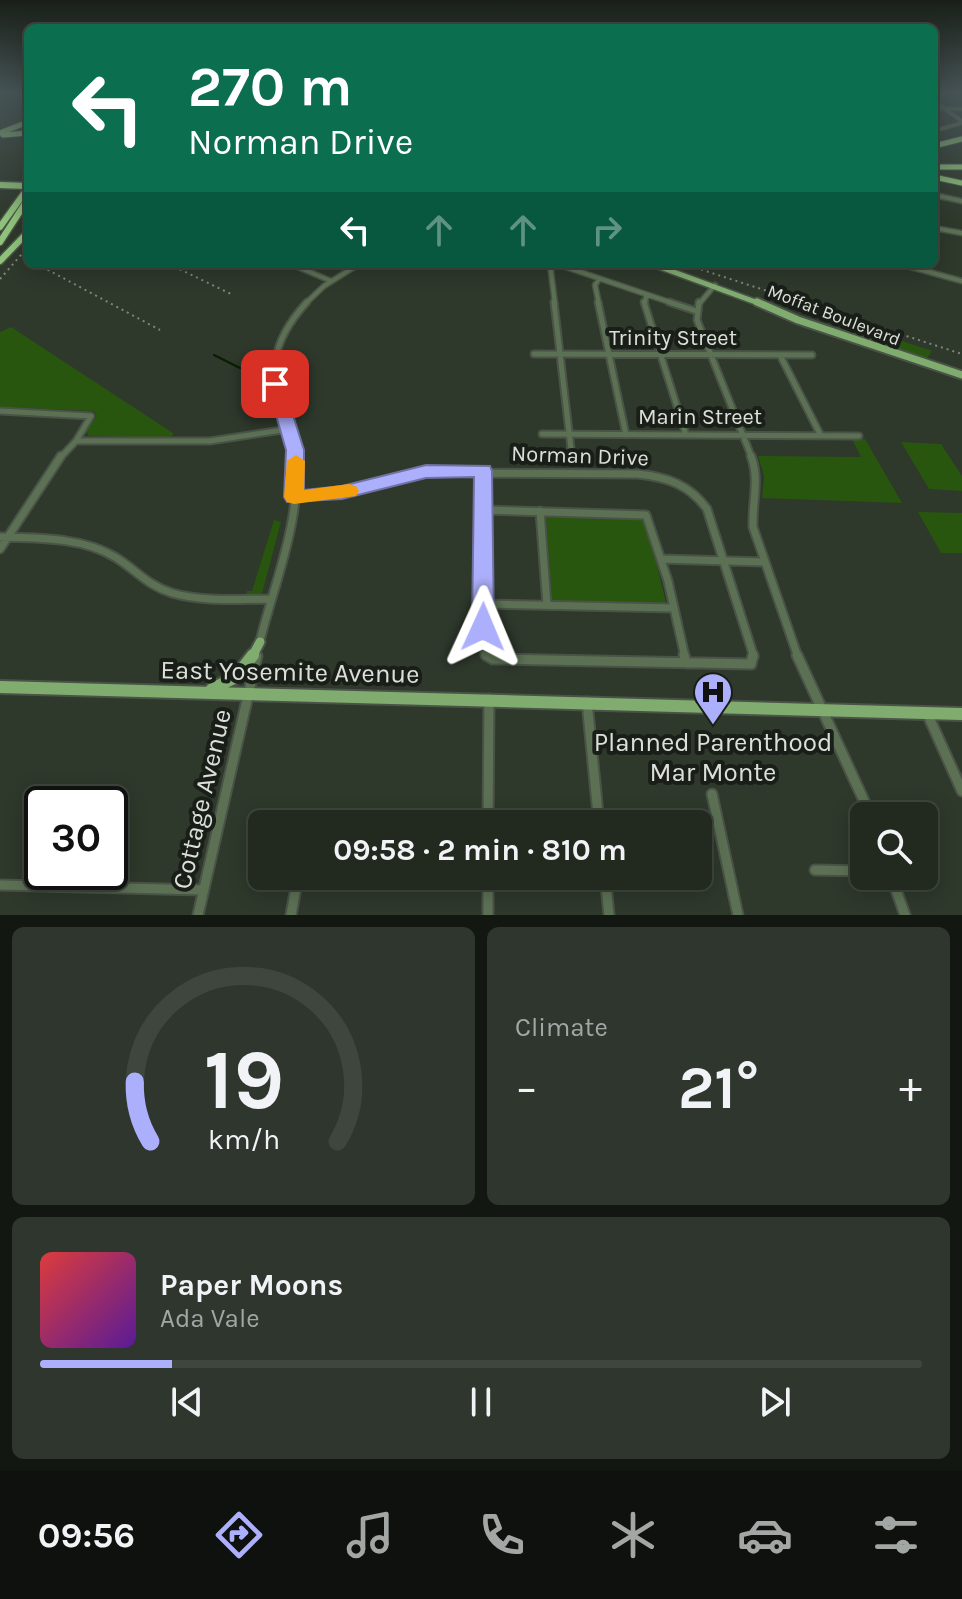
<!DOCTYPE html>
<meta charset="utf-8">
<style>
body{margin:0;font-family:Karla,sans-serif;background:#2e362d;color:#f1f3f6;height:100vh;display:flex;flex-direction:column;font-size:30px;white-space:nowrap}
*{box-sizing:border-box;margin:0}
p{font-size:26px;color:#a2a7a5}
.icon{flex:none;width:44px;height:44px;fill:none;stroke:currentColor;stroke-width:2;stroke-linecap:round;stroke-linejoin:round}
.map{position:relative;height:915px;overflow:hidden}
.details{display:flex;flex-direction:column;gap:12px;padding:12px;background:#131712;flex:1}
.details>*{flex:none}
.banner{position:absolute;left:24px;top:24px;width:914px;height:244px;border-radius:12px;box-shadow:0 4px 20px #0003,0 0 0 2px #3f463e;background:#0b6e4f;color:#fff;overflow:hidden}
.tools{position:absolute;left:850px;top:802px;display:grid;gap:16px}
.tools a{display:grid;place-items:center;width:88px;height:88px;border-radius:12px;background:#222a20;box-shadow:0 4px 20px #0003,0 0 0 2px #3f463e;font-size:40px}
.speed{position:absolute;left:24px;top:786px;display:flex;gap:16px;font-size:40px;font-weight:700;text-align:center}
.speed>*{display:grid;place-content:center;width:104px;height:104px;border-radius:50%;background:#222a20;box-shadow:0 4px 20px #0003,0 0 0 2px #3f463e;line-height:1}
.speed .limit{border:4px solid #111;border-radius:12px;background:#fff;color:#111}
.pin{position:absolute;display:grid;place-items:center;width:68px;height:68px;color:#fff;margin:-34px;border-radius:16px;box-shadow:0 4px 12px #0006}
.me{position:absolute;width:88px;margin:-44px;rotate:1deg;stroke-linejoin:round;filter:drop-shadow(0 0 6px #0008)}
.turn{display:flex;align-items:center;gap:28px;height:168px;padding:0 32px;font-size:36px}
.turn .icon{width:104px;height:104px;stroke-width:2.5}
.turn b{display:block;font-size:56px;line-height:68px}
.lanes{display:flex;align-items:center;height:76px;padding:0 32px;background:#0003;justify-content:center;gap:40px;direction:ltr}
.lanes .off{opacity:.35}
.big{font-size:60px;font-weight:700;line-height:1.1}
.details .widget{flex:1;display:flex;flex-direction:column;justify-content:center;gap:12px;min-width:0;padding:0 28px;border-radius:12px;background:#2e362d}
.details .dial{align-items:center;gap:0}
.dial svg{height:208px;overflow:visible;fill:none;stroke:#3f463e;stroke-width:7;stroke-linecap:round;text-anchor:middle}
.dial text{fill:#f1f3f6;stroke:none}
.song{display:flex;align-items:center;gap:24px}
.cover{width:96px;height:96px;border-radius:12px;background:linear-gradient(135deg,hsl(0 70% 55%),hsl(270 70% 35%))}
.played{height:8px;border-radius:4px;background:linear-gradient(90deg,#acaffb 15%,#3f463e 15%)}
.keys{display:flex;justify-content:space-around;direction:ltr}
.heat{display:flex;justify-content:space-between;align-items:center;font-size:44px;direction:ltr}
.details .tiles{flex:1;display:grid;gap:12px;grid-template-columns:1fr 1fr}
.widget:last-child{grid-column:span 2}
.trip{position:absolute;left:248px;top:810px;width:464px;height:80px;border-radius:12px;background:#222a20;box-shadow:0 4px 20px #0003,0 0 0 2px #3f463e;font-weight:700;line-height:80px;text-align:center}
.tab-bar{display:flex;height:128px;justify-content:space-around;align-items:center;background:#0e110d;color:#a2a7a5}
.tab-bar .icon{width:56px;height:56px}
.tab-bar .active{color:#acaffb}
.tab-bar b{font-size:36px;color:#f1f3f6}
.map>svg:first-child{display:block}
.green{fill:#28560f}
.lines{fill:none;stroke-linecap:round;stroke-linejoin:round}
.stream{stroke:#071f00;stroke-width:2}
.minor-far4-casing{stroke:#4a5347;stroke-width:5}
.minor-far3-casing{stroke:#4a5347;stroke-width:7}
.minor-far2-casing{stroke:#4a5347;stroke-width:9}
.minor-far1-casing{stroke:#4a5347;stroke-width:11}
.minor-casing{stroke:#4a5347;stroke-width:13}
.major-far3-casing{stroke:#4a5347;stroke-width:8}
.major-far2-casing{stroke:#4a5347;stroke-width:11}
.major-far1-casing{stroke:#4a5347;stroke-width:13}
.major-casing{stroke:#4a5347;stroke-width:16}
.highway-far1-casing{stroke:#4a5347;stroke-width:7}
.highway-casing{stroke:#4a5347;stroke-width:9}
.minor-far4{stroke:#5c7154;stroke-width:3}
.minor-far3{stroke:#5c7154;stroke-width:4}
.minor-far2{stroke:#5c7154;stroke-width:5}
.minor-far1{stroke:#5c7154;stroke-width:7}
.minor{stroke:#5c7154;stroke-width:9}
.major-far3{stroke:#81ac70;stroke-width:5}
.major-far2{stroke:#81ac70;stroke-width:7}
.major-far1{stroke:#81ac70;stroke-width:9}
.major{stroke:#81ac70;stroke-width:12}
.highway-far1{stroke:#8fc37b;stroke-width:5}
.highway{stroke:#8fc37b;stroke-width:6}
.rail{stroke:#7d867a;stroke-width:2;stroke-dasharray:2 4;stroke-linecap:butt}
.route{fill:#acaffb;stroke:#7072a3;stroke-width:2}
.slow{fill:#f59e0b}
.labels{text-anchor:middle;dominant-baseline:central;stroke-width:8;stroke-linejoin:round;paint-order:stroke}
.far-street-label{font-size:18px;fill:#dbe1d8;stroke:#1a1e18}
.street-label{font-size:22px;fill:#dbe1d8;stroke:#1a1e18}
.near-street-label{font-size:26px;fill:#dbe1d8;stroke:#1a1e18}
.near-poi-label{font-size:26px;fill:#dbe1d8;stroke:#1a1e18}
</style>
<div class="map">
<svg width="962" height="915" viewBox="0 0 962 915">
<rect width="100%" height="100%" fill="#2e382b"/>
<path class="green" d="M845,322L932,351L926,360L839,331Z
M11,327L173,433V435L168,438L89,436L86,431L97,416L94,411L0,407V332Z
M852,439H865L902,503L762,498L764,476L758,456L861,457Z
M901,442L941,444L962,476V491L929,489Z
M918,512L962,513V553H941Z
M546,516L646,519L666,603L552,601Z
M274,520L281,522L261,597L218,595H246L247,591H252Z"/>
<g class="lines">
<path class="stream" d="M214,355L240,368"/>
<g class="minor-far4-casing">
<path id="minor-far4" d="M934,101L962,121
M934,108L962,109
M934,131L962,123"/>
</g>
<g class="minor-far3-casing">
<path id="minor-far3" d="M934,195L962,201
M934,228L962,233
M291,264L331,281
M550,264L555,304
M557,264L675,304
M900,264L962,281
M305,304L324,286L359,264
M599,304L595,285L599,279
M645,304L646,296
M699,304L715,285"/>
</g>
<g class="minor-far2-casing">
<path id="minor-far2" d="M554,302L571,449
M598,302L626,435
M644,302L686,435
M669,302L696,311
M699,302L697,320L752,458
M534,354L812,355
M780,355L821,436
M0,411L91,416L76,441L60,458
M542,434L859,436
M76,441H210L289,429
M295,458C284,390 251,364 307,302"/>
</g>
<g class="minor-far1-casing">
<path id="minor-far1" d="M751,456C760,479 752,502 753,527L798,657
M483,473L638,474C667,477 690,485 707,509L754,657
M483,473L485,655L490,657
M294,497L342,493L426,472L483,473
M483,510L646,515L668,581L685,657
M540,511L547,605
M0,537C37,538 82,537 115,557C135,569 148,586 172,593C203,602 237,599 270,599
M0,549L61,456
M661,559L764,562
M484,604L673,608
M259,645C273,586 303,518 295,456"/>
</g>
<g class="minor-casing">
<path id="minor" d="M486,655L493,659L751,664L753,655
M684,655L686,663
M797,655L871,816
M587,702L599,824
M927,713L962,791
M712,794L738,915
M488,824L489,699
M815,870L864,871
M488,876V915
M605,876L609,915
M891,876L905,915
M0,885L203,890
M198,915L257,656
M291,915L298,876"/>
</g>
<g class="major-far3-casing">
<path id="major-far3" d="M652,264L761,304"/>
</g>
<g class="major-far2-casing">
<path id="major-far2" d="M757,302L798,320L962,375"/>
</g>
<g class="major-far1-casing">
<path id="major-far1" d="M252,657L260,642"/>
</g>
<g class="major-casing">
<path id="major" d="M0,687L962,714
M212,689L236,677L253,655"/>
</g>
<g class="highway-far1-casing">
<path id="highway-far1" d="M0,133L28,122
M3,135L28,133
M934,146L962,139
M934,167H962
M934,177L962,183"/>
</g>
<g class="highway-casing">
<path id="highway" d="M0,185L28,186
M0,227L28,188
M0,242L28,199
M0,261L28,232"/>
</g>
<use href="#minor-far4" class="minor-far4"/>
<use href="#minor-far3" class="minor-far3"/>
<use href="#minor-far2" class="minor-far2"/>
<use href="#minor-far1" class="minor-far1"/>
<use href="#minor" class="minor"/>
<use href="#major-far3" class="major-far3"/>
<use href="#major-far2" class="major-far2"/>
<use href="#major-far1" class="major-far1"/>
<use href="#major" class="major"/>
<use href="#highway-far1" class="highway-far1"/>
<use href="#highway" class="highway"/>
<path class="rail" d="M37,264L160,330
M169,264L231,294
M684,264L962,354
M0,279L28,247"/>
</g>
<linearGradient id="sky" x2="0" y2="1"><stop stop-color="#191f18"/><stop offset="0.42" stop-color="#465355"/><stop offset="1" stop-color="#465355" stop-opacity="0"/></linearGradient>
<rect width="962" height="221" fill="url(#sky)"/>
<path class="route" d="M275,380L283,384L304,450V490L342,486L426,465L490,466L492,471L494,627L491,633L483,636L475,633L472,627L474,477L426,478L342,499L287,502L284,497L286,450L267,384Z"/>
<path class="slow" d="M296,455L305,461L304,490L349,484L356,486L359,491L356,496L294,504L287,502L284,497L287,461Z"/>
<defs>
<g id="hospital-pin" transform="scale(2)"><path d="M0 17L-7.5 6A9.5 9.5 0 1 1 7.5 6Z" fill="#acaffb" stroke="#1a1e18"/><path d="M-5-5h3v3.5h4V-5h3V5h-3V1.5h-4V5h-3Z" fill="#111"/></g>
</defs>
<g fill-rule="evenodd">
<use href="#hospital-pin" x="713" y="692"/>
</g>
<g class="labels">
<g class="far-street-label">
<text transform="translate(834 315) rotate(21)">Moffat Boulevard</text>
</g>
<g class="street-label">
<text x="673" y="338">Trinity Street</text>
<text x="700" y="417">Marin Street</text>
<text transform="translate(580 456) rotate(2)">Norman Drive</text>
</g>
<g class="near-street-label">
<text transform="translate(290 672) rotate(1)">East Yosemite Avenue</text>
<text transform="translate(202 799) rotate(-77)">Cottage Avenue</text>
</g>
<g class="near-poi-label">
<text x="713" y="742">Planned Parenthood<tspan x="713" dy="30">Mar Monte</tspan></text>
</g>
</g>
</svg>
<div class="tools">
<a><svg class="icon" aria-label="search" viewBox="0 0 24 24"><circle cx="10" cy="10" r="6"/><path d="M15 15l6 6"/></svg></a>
</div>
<div class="speed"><div class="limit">30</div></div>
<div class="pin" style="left:275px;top:384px;background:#d93025"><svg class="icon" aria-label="arrive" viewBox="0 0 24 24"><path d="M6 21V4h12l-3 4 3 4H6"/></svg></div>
<svg class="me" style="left:483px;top:627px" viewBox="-20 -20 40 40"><path d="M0-17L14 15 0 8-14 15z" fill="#acaffb" stroke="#fff" stroke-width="4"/></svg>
<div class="trip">09:58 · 2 min · 810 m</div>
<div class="banner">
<div class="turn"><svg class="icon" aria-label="left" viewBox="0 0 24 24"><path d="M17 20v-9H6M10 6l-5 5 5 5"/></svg><div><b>270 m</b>Norman Drive</div></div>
<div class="lanes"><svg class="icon" aria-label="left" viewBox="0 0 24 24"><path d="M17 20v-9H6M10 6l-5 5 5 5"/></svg><svg class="icon off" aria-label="ahead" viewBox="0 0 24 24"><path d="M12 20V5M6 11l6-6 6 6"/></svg><svg class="icon off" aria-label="ahead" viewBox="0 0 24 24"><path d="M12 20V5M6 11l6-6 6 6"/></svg><svg class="icon off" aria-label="right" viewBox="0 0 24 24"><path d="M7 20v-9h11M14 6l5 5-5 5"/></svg></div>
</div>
</div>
<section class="details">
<div class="tiles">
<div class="widget dial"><svg viewBox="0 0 100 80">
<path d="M14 69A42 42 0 1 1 86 69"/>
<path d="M14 69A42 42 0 0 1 8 46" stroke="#acaffb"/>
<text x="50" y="56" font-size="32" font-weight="700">19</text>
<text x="50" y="72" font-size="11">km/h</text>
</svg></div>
<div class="widget"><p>Climate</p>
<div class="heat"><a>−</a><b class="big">21°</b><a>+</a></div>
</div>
<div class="widget">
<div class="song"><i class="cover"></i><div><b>Paper Moons</b><p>Ada Vale</p></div></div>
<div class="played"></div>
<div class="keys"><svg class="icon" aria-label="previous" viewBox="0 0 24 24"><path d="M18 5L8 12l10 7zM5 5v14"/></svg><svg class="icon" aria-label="pause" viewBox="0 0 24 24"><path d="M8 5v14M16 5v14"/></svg><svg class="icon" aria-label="next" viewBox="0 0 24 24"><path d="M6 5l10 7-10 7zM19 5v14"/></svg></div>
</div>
</div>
</section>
<nav class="tab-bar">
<b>09:56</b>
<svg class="icon active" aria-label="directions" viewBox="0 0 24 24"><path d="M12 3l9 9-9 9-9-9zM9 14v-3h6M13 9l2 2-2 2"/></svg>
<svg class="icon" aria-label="music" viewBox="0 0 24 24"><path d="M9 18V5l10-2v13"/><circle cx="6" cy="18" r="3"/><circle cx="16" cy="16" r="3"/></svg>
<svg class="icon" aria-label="phone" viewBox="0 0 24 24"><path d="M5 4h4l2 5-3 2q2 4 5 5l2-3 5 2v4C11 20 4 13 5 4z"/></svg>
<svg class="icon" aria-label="climate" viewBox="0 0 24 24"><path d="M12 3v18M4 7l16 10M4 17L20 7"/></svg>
<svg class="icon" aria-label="car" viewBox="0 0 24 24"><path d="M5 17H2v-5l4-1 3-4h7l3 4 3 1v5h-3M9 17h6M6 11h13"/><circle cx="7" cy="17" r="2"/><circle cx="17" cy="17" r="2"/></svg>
<svg class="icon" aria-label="filters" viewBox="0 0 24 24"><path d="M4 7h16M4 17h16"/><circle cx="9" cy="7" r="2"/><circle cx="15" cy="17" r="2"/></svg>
</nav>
